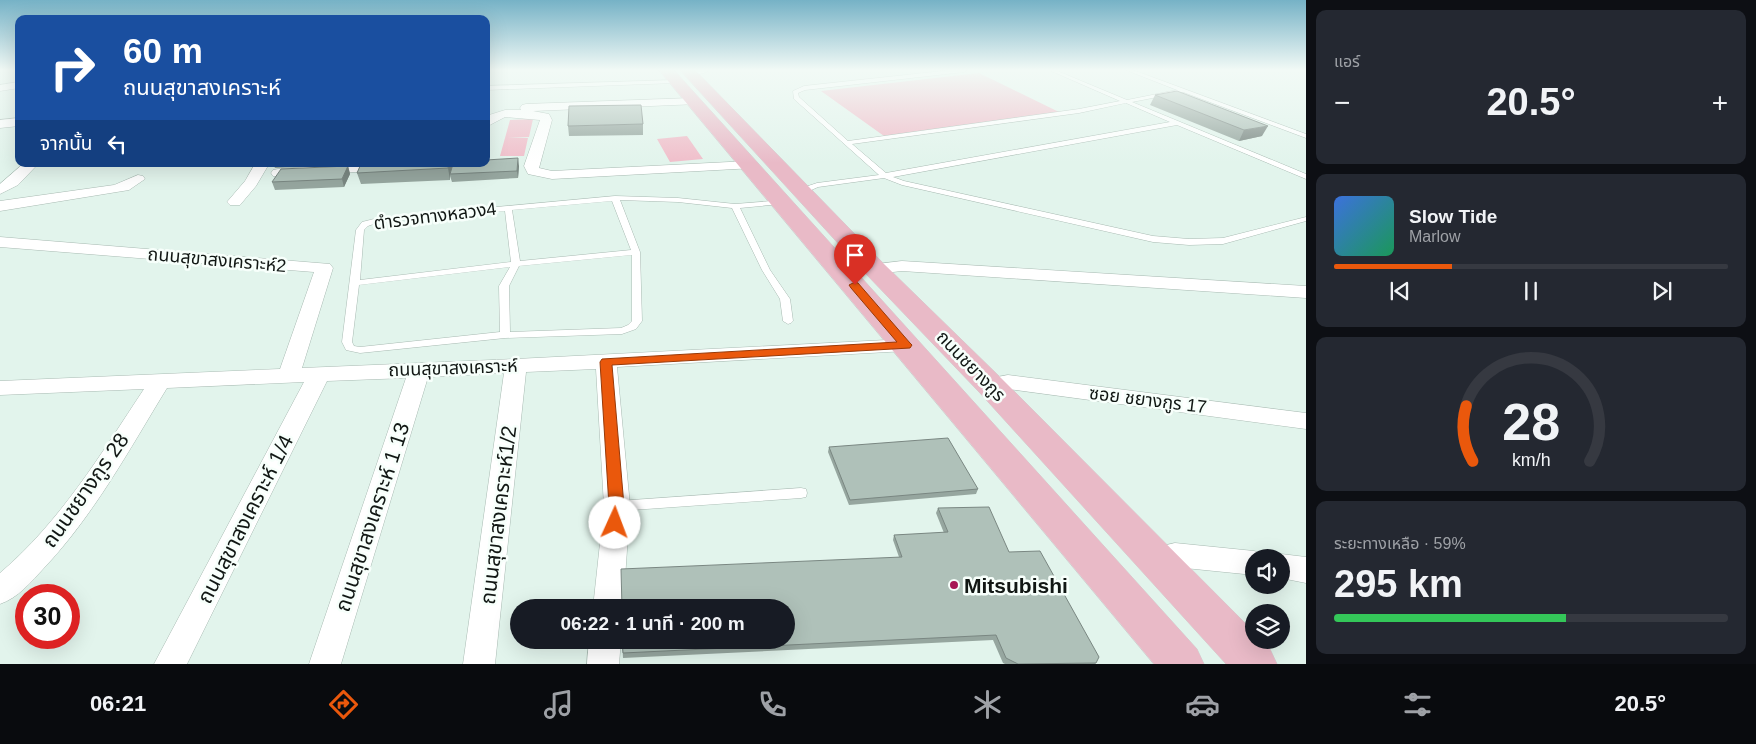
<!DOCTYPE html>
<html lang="th">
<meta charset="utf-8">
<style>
body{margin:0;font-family:Helvetica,"Noto Sans Thai",sans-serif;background:#242831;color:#f1f3f6;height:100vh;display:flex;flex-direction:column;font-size:19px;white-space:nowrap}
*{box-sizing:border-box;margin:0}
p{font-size:16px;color:#9ea1a6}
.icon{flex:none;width:28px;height:28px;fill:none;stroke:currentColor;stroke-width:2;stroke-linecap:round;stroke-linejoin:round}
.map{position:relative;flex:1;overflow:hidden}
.panel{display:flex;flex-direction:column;gap:10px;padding:10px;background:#0d0f14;width:450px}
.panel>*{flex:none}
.hud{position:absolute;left:15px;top:15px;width:475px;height:152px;border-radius:10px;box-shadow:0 5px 20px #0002;background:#1a4fa0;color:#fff;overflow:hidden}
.buttons{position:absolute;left:1245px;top:549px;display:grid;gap:10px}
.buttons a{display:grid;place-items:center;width:45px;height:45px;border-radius:50%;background:#171b24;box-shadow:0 5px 20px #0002;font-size:25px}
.speed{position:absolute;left:15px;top:584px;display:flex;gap:10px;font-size:25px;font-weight:700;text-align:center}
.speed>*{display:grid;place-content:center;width:65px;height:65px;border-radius:50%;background:#171b24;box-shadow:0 5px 20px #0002;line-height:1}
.speed .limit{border:8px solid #d22;background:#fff;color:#111}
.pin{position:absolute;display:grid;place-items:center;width:42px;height:42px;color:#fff;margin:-51px -21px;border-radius:50% 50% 50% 0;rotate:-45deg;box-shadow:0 0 5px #0007}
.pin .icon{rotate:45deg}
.me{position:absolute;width:55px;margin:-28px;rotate:2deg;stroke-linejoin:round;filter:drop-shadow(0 0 4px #0008)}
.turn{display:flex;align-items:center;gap:18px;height:105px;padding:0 25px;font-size:22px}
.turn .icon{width:65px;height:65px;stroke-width:2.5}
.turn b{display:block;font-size:35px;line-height:42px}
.then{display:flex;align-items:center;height:48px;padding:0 25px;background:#0003;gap:10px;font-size:19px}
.big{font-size:38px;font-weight:600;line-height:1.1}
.panel .tile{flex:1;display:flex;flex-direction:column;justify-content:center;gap:8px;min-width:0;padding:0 18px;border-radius:10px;background:#242831}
.panel .dial{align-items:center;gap:0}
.dial svg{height:130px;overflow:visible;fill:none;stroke:#363941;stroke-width:7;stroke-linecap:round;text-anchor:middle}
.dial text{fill:#f1f3f6;stroke:none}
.song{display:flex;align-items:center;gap:15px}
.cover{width:60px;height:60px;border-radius:8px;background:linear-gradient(135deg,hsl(220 70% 55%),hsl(150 70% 35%))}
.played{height:5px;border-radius:2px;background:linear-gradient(90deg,#ea580c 30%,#363941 30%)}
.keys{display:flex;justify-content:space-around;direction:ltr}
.heat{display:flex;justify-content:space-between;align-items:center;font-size:28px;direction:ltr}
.charge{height:8px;border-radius:4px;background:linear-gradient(90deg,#34c759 59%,#363941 0)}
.trip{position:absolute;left:510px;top:599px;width:285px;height:50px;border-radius:25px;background:#171b24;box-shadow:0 5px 20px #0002;font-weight:600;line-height:50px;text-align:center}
.dock{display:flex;height:80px;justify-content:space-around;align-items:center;background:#090b0e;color:#9ea1a6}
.dock .icon{width:35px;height:35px}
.dock .selected{color:#ea580c}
.dock b{font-size:22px;color:#f1f3f6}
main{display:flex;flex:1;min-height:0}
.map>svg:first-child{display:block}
.green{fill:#f0beca}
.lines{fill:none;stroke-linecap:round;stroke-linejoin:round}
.service-casing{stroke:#a8bab2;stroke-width:1}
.minor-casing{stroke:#a8bab2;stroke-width:1}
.primary-casing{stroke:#cfd1d0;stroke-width:1}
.service{fill:#fff;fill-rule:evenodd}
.minor{fill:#fff;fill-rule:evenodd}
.primary{fill:#e9bac7;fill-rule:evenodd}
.wall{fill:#96a69f}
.shaded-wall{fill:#7a8782}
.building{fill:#afc1b9;stroke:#7a8782}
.route{fill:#ea580c;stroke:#983908}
.poi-dot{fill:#a71755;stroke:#f7fffb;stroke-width:2}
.labels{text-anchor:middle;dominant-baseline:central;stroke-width:5;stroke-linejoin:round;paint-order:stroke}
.street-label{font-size:18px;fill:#111714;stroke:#f7fffb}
.near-street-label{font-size:21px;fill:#111714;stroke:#f7fffb}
.near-poi-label{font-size:21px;font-weight:bold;fill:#111714;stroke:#f7fffb;text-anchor:start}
</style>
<main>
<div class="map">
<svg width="1306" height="664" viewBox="0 0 1306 664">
<rect width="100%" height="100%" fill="#e2f4ec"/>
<path class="green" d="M979,73L1059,112L884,136L821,91Z
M533,119L529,137L508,138H528L524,156H500L510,120Z
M687,136L703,159L670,162L657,139Z"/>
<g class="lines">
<g class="service-casing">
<path id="service" d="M952,70H967L964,72L805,90L798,93L799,97L848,141L1079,109L1120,101L1049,70H1055L1127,100L1177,90L1126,70H1133L1306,134V138L1183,92L1132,102L1306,174V179L1177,125L893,177L904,181L1153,236L1189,239L1223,238L1306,217V221L1223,244L1189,245L1153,242L902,185L884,178L818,187L805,193H799V189L817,183L879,175L794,99L793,91L804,86ZM1126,103L1170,122L886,173L852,144L1079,113Z
M677,80L678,81L675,83L486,90V86Z
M615,196L678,198L735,204L784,200L785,202L781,204L740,208L770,270L790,299L793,321L791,323L788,324L783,321L780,299L762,270L732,208L678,202L620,200L640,252L642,321L636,329L622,334L505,338L360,353L346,350L342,342L356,230L362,222L378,218ZM612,201L631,250L520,261L512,210ZM505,211L511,262L360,280L364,230L368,226L379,222ZM632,255V321L628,325L621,328L510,332L509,286L519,266ZM510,267L499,286L500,332L360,347L354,346L352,342L359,285Z
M801,488L806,489L807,493L806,497L801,498L618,511L613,510L611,506L613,502L618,501Z"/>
</g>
<g class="minor-casing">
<path id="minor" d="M684,70H709C704,75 691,75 684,73Z
M19,82V88L0,91V85Z
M694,98L698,100L700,102L698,104L533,111L549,114L552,120L539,168L552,171L749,161L754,162L756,165L754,168L552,179L528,174L524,166L540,120L505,117L486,127V116L505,110H521L520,108L522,105L526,104Z
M19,118V126L0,128V120Z
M23,164H38L18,185L0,194V184Z
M255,164H269L256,186L240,205H230L227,202L245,181Z
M355,164H391L393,166L386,170L278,177L273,176L271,173L273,170L278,169Z
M138,175L143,176L145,179L129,190L0,211V201L114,185Z
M0,237L330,264L333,268L302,368L516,359L906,339L913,340L916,345L913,350L906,351L617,367L630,506L623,608H593L604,506L596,369L526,372L495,664H463L504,373L428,377L341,664H309L406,378L327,381L187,664H154L304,382L167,388C129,450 94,515 44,568C31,582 18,598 0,604V573C60,522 101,454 144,389L0,395V381L280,369L314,272L0,247Z
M902,261L1306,286V298L902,271L875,274L869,273L866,269L869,265Z
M1008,375L1306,413V429L1008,389L990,392L982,390L979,385L982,380Z
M1175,543L1254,551L1264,554L1266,558H1254V575L1175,567L1156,571L1146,568L1142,559L1146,550Z
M1281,554L1306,557V583L1281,578V558H1271Z
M589,640H621L619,664H587Z"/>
</g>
<g class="primary-casing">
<path id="primary" d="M659,70H674L1197,649L1204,664H1154Z
M680,70H695L884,264L1001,378L1254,632V640H1262L1270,649L1277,664H1226L979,392L866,274Z"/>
</g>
<use href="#service" class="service"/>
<use href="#minor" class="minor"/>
<use href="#primary" class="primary"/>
</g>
<path class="wall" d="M1155,95L1262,136L1239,141L1150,105Z
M643,124V135L569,136L568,126Z
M105,164H125L120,166Z
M273,164H302L300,167L275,168Z
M361,164H451L452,166H519L518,178L452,182L450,176V180L361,184L357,173Z
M348,166L350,174L344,187L275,190L272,182Z
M829,447L978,489L976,494L849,505L828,452Z
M938,508L1009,552L1096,663L1095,664H1005L1003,663L993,640L623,658L622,640L899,557L893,540L894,535L944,533L936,513Z"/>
<path class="shaded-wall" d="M1268,126L1262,136L1239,141L1244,130Z
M518,158L519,166L518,178L517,171Z
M119,164H125L120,166Z
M449,164H451L452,168L450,174V180L448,168Z
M348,166L350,174L344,187L342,179Z"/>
<path class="building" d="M1177,91L1268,126L1244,130L1155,95Z
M641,105L643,124L568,126L569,106Z
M518,158L517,171L450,174L453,164H486V160Z
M361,164H449L448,168L357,173Z
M348,166L342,179L272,182L281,169Z
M948,438L978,489L850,500L829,447Z
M989,507L1009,552L1040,551L1099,657L1096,663L1018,664L1006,658L996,635L623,653L622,640H786V608H622L621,569L902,557L894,535L948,532L938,508Z"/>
<linearGradient id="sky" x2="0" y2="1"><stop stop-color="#76b2c6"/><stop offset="0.43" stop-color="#f2faf6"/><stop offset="1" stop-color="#f2faf6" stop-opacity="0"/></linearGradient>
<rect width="1306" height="163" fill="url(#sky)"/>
<path class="route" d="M855,282L858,283L910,343L912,345L910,348L612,365L624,506L621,527L615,529L610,527L608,523L609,506L600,362L602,359L897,342L851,288L849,285Z"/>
<circle class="poi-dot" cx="954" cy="585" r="5"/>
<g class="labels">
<g class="street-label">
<text transform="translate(435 216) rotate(-7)">ตำรวจทางหลวง4</text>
<text transform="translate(217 260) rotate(5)">ถนนสุขาสงเคราะห์2</text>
<text transform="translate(971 366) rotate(46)">ถนนชยางกูร</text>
<text transform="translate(453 368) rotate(-2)">ถนนสุขาสงเคราะห์</text>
<text transform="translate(1148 400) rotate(7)">ซอย ชยางกูร 17</text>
</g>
<g class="near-street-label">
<text transform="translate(85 490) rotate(-55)">ถนนชยางกูร 28</text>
<text transform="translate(498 515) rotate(-83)">ถนนสุขาสงเคราะห์1/2</text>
<text transform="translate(372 517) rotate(-72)">ถนนสุขาสงเคราะห์ 1 13</text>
<text transform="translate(245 519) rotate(-63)">ถนนสุขาสงเคราะห์ 1/4</text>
</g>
<g class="near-poi-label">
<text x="964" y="585">Mitsubishi</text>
</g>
</g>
</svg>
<div class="buttons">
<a><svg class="icon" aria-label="sound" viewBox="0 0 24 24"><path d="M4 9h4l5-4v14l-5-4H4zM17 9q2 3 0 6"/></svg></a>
<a><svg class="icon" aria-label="layers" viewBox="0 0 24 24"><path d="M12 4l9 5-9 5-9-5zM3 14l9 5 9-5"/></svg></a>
</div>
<div class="speed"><div class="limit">30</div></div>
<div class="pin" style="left:855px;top:285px;background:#d93025"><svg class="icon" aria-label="arrive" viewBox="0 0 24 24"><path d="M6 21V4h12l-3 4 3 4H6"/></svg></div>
<svg class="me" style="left:615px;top:523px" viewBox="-20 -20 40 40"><circle r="19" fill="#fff"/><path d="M0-13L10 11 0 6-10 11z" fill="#ea580c"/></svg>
<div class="trip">06:22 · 1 นาที · 200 m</div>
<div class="hud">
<div class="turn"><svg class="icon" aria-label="right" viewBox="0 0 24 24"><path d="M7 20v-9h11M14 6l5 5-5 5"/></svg><div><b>60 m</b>ถนนสุขาสงเคราะห์</div></div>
<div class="then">จากนั้น<svg class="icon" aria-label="left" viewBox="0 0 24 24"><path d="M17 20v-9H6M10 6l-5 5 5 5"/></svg></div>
</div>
</div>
<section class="panel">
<div class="tile"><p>แอร์</p>
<div class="heat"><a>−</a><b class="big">20.5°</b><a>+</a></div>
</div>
<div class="tile">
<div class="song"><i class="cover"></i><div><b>Slow Tide</b><p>Marlow</p></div></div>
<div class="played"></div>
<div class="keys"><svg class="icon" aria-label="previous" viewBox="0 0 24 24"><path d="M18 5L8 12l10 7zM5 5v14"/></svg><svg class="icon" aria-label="pause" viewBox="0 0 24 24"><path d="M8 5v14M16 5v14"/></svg><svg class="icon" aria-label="next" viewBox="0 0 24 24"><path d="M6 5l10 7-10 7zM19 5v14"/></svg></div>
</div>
<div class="tile dial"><svg viewBox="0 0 100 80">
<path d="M14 69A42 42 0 1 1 86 69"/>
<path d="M14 69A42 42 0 0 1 10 35" stroke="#ea580c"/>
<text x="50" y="56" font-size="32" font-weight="700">28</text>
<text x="50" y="72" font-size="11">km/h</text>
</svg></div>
<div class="tile"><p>ระยะทางเหลือ · 59%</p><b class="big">295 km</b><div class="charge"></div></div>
</section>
</main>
<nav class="dock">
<b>06:21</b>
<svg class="icon selected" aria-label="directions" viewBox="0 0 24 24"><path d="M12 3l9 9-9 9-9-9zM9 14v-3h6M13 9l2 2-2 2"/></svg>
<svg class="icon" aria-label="music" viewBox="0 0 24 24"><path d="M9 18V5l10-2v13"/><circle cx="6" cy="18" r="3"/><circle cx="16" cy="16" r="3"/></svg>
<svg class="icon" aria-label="phone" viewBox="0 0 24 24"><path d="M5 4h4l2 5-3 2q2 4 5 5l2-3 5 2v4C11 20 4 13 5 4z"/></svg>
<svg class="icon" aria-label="climate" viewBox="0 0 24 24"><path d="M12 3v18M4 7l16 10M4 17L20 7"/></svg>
<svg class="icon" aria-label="car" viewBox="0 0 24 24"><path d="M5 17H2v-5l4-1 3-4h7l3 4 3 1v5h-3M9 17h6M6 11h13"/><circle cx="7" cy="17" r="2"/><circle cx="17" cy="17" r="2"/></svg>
<svg class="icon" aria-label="filters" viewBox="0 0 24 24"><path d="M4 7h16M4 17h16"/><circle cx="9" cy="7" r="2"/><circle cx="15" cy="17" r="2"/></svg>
<b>20.5°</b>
</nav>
